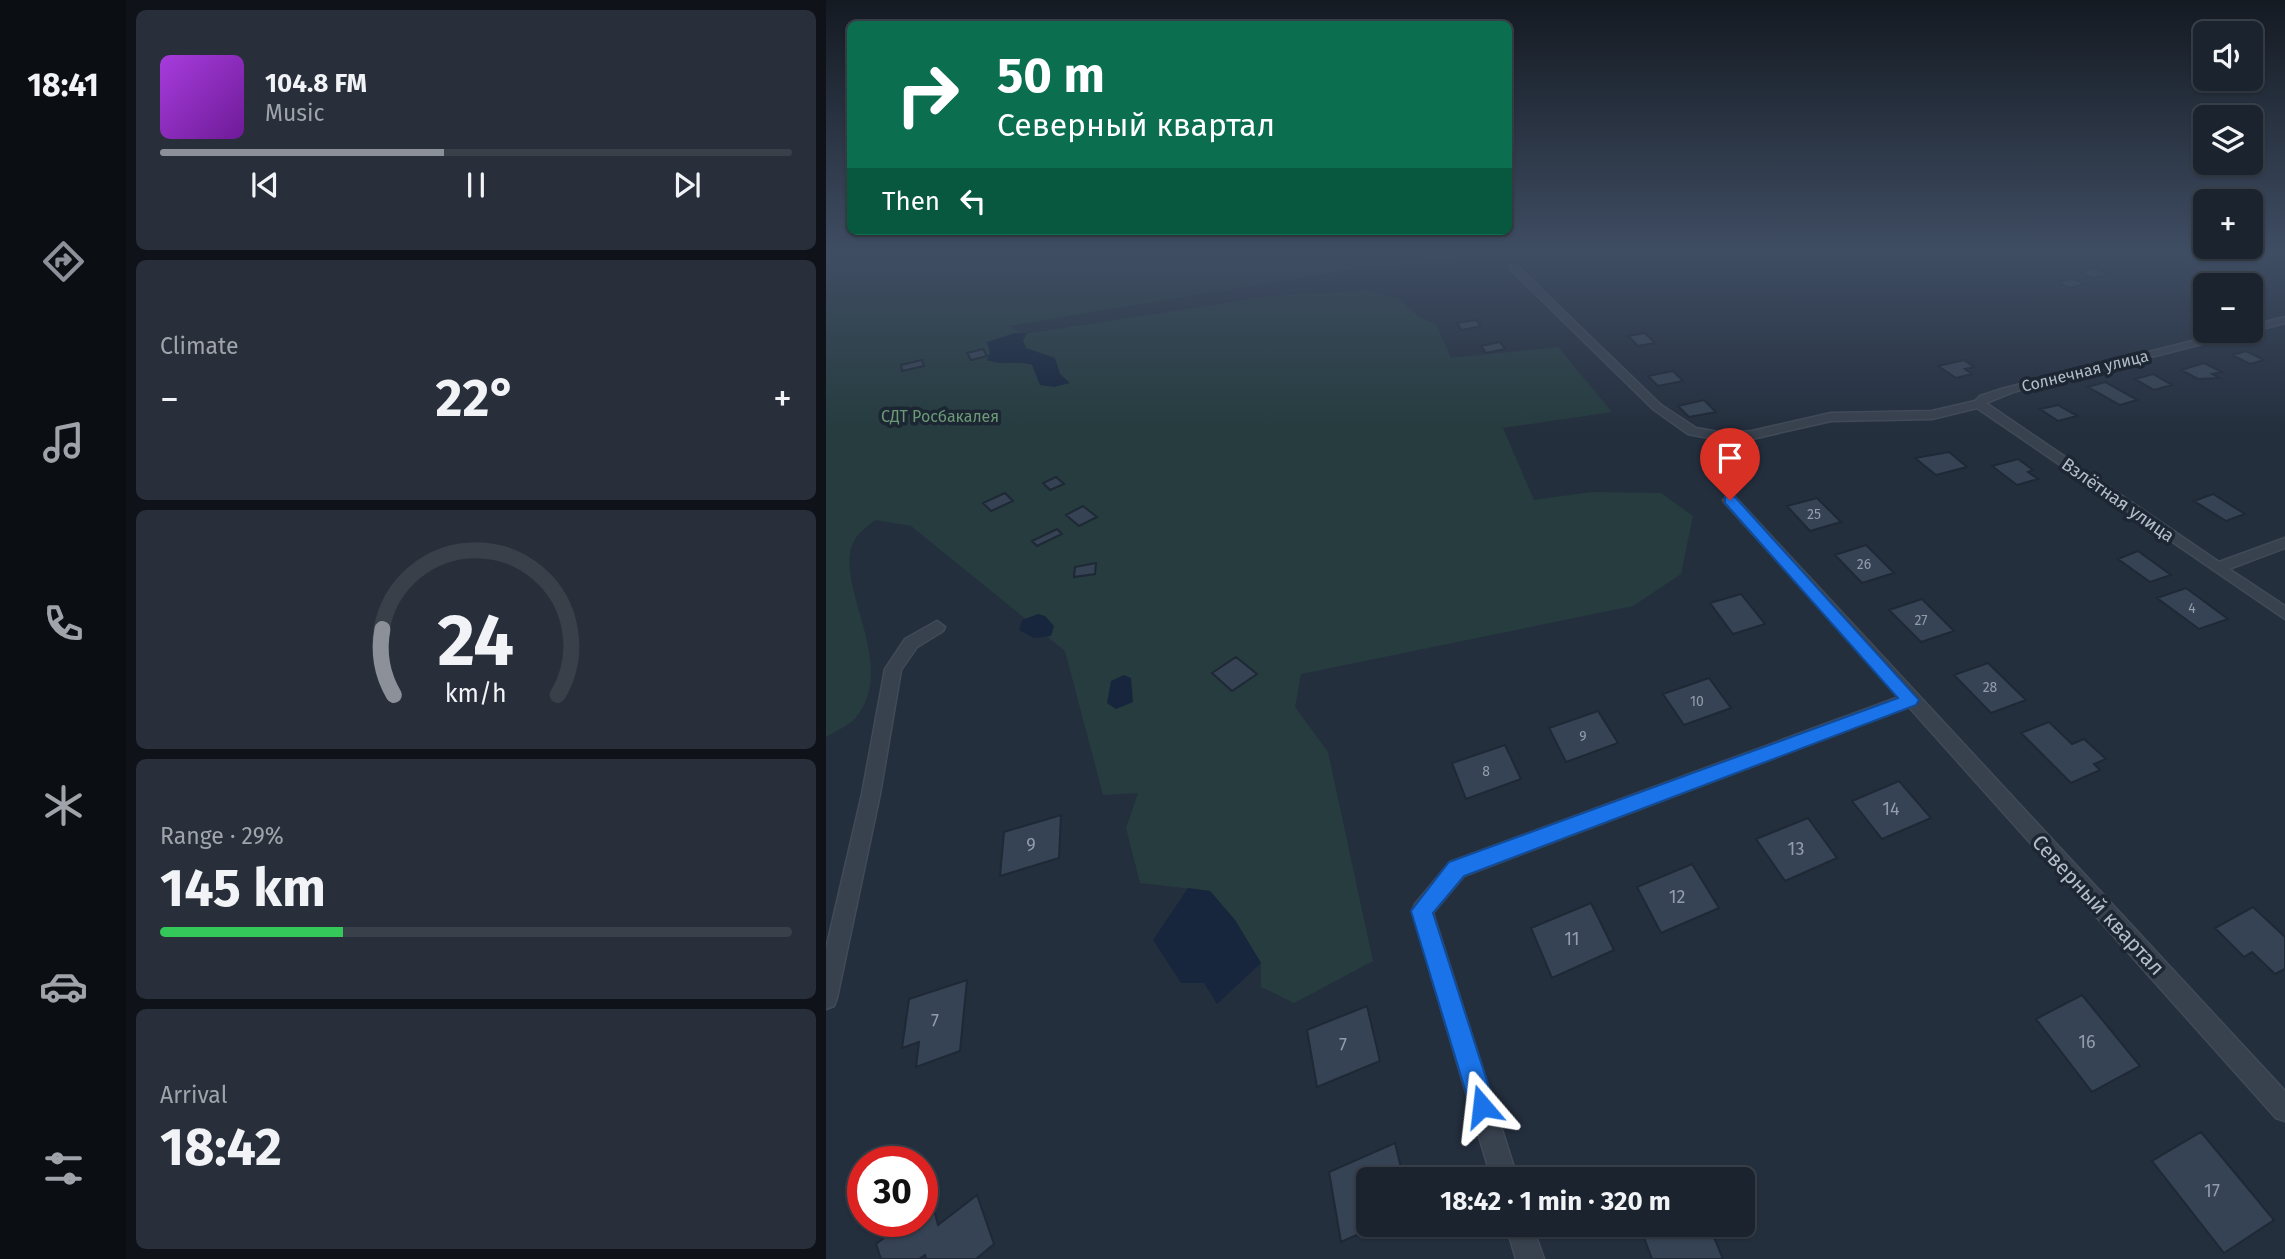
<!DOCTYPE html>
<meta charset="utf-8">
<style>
body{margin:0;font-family:"Fira Sans",sans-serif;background:#282f3a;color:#f1f3f6;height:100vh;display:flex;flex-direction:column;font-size:26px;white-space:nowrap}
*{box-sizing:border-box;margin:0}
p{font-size:23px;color:#a0a4aa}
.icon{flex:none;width:38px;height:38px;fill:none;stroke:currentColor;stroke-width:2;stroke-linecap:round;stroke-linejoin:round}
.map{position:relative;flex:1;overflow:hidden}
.panel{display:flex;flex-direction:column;gap:10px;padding:10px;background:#0f1319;width:700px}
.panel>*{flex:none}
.banner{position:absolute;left:21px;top:21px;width:665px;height:214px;border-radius:10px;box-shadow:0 2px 5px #0004,0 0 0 2px #39404a;background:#0b6e4f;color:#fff;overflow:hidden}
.fabs{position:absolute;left:1367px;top:21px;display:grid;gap:14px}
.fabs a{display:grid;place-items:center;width:70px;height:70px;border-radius:10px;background:#1b232e;box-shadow:0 2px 5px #0004,0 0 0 2px #39404a;font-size:35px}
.speed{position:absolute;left:21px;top:1146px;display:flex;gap:14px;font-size:35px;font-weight:700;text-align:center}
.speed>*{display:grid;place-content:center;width:91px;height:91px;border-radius:50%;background:#1b232e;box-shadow:0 2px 5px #0004,0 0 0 2px #39404a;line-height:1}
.speed .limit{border:10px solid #d22;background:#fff;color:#111}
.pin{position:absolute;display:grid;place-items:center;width:60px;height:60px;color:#fff;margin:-72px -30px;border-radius:50% 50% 50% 0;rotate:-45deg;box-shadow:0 0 7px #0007}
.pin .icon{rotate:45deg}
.me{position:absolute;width:77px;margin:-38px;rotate:343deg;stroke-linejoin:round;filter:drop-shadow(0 0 5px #0008)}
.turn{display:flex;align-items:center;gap:24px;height:147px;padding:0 35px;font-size:32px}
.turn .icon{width:91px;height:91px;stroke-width:2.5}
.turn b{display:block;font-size:49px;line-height:60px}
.then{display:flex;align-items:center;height:66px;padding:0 35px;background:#0003;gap:14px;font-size:26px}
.big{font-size:52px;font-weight:700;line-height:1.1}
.panel .tile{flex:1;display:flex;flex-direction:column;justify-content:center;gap:10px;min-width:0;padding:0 24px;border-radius:10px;background:#282f3a}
.panel .dial{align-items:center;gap:0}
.dial svg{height:182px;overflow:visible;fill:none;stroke:#39404a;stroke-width:7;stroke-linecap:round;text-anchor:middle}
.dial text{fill:#f1f3f6;stroke:none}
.song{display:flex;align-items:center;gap:21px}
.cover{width:84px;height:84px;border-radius:10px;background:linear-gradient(135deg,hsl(280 70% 55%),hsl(280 70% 35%))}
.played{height:7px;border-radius:4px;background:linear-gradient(90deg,#8c9099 45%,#39404a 45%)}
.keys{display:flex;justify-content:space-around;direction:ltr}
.heat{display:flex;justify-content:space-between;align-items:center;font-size:38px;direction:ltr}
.charge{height:10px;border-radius:5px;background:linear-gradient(90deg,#34c759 29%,#39404a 0)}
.trip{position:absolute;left:530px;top:1167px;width:399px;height:70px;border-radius:10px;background:#1b232e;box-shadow:0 2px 5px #0004,0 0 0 2px #39404a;font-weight:700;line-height:70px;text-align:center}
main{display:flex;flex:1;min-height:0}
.tab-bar{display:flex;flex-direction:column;width:126px;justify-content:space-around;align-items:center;background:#0b0e12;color:#a0a4aa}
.tab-bar .icon{width:49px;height:49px}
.tab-bar .current{color:#8c9099}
.tab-bar b{font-size:32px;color:#f1f3f6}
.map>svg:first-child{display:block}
.green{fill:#263c3f}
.water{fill:#17263c}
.building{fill:#364354;stroke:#1f2835;stroke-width:2}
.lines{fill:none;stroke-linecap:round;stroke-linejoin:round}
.street-casing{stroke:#414a57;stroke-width:3}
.street{fill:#38414e;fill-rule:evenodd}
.route{fill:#1a73e8;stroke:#114b97;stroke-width:2}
.labels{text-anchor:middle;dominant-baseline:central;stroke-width:7;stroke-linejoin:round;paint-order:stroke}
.number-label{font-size:14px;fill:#929caa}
.far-street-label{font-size:16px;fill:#b4bcc9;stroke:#1d2633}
.far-park-label{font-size:16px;fill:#6b9a76;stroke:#1d2633}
.street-label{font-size:18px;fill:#b4bcc9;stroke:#1d2633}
.near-number-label{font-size:18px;fill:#929caa}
.near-street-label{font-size:21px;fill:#b4bcc9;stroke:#1d2633}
</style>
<main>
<nav class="tab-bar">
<b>18:41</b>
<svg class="icon current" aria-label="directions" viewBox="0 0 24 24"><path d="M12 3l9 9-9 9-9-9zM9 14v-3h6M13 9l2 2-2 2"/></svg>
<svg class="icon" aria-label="music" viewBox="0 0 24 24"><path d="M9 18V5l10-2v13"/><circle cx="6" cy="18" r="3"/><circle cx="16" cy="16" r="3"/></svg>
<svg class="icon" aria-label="phone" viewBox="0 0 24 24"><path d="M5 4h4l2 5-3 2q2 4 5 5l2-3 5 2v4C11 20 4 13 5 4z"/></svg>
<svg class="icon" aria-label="climate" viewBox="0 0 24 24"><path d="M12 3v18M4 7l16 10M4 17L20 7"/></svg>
<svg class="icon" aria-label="car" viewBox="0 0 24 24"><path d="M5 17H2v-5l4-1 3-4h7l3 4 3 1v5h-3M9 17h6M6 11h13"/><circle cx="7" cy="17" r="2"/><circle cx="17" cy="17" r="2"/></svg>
<svg class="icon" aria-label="filters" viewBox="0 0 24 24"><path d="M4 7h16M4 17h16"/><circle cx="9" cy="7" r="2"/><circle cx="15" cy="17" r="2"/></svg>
</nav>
<section class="panel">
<div class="tile">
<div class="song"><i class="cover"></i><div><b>104.8 FM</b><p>Music</p></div></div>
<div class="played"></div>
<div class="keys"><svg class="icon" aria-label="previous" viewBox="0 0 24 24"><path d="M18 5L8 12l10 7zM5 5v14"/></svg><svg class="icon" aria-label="pause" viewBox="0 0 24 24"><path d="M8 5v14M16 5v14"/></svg><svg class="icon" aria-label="next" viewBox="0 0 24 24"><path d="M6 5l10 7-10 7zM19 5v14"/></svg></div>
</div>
<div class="tile"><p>Climate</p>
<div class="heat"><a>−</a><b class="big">22°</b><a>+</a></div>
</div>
<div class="tile dial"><svg viewBox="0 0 100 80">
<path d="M14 69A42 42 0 1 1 86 69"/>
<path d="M14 69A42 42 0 0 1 9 40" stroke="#8c9099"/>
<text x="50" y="56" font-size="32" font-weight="700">24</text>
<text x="50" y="72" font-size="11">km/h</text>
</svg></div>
<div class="tile"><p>Range · 29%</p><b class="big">145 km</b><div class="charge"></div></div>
<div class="tile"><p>Arrival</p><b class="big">18:42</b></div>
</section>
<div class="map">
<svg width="1459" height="1259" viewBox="0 0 1459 1259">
<rect width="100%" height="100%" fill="#242f3e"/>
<path class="green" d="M0,252H675L591,265L539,267L183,326L198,334L446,296L542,290L574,299L593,317L610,324L625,358L732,347L786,412L677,428L708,500L765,492L835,493L867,516L855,574L807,606L475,674L469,707L502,752L547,961L468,1003L435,987V963L409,920L384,891L314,883L300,828L312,793L277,795L239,651L85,526L49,520C41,527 31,533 27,543C8,585 72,664 31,716C25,725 9,731 0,737Z"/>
<path class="water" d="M189,333H201L197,341L200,348L229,358L234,374L244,383L228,387L214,385L206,365C190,360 177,366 161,360L164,352L161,342Z
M212,614L219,616L228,626L225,636L208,638L193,630L196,620Z
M298,675L305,678L307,702L290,709L281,703L285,681Z
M362,888L384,891L409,920L435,963L391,1004L378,983H355L327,940Z"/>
<path class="building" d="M1418,252H1444L1455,256L1438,260Z
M1271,269L1284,274L1267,278L1255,272Z
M1247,279L1259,284L1243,288L1231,282Z
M1419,281L1440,290L1424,294V285H1404Z
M650,320L655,326L636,330L631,323Z
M819,333L829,343L812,346L802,336Z
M674,342L679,349L660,353L655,346Z
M157,349L161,356L145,360L141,353Z
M1420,351L1438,360L1424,364L1406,355Z
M96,360L98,366L76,371L75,365Z
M1138,360L1148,367L1139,369L1146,374L1130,378L1112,366Z
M1378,363L1396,372L1386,374L1393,378L1372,379L1355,370Z
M847,371L857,381L832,386L822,376Z
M1327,374L1346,385L1328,390L1309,379Z
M1279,382L1311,400L1294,405L1262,387Z
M878,400L890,412L863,417L852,406Z
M1232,405L1251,416L1232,421L1214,409Z
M1123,452L1141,467L1110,475L1089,458Z
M1192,459L1207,470L1202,472L1212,479L1191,485L1166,466Z
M230,477L238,484L224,490L217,483Z
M179,493L187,501L165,511L157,503Z
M1387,494L1419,514L1400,521L1368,501Z
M991,498L1015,522L984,531L961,506Z
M257,506L271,517L253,526L240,515Z
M231,529L236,534L211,546L206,541Z
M1040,545L1068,573L1036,583L1009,555Z
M1312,551L1345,575L1324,582L1292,559Z
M270,563L269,574L248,577L249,567Z
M1360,588L1402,619L1373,629L1331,598Z
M915,594L939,624L907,634L884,603Z
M1096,599L1128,631L1095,642L1063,610Z
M410,657L431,674L406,691L386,673Z
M1162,663L1200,700L1165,713L1128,675Z
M883,678L905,708L858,725L837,694Z
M772,711L792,743L740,762L723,728Z
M1223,722L1246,744L1258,739L1280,759L1268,764L1274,770L1245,783L1195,733Z
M679,745L695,779L640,799L626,763Z
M1073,781L1105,818L1056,839L1026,801Z
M235,815L233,858L174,876L178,832Z
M982,818L1011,858L959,881L930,839Z
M866,864L893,908L835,933L811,887Z
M765,903L788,950L726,978L705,928Z
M1427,907L1459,937V969L1449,974L1426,952L1418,957L1389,928Z
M141,980L134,1051L90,1067L93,1042L76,1048L83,999Z
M1256,995L1314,1066L1266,1092L1210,1019Z
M541,1006L554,1061L491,1087L481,1030Z
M1375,1132L1448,1220L1398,1253L1326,1161Z
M569,1143L578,1180H542V1225H553L515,1242L503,1172Z
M151,1195L168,1244L150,1259H100L99,1255L93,1259H55L50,1244L80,1222H96V1210L106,1202L112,1225Z
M838,1225H883L897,1259H826L817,1235Z"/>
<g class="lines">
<g class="street-casing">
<path id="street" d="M684,265H690L835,405L870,428L898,433L926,431L1005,413L1106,411L1149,401L1154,396L1179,388L1406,331H1424V326L1459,317V323L1187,392L1160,403L1393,562L1459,538V548L1403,569L1459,606V619L1151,408L1106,419L1005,421L926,439L898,441L862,434L827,409L684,269Z
M904,496L909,497L1459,1091V1121L1450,1118L1083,707L638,876L607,913L692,1180H666L586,911L589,904L624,862L1073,697L899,503L897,500Z
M111,621L119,627L117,631L91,647L75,670L54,794L11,998L8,1006L0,1009V949L36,794L59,669L79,639Z
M680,1225H706L718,1259H690Z"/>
</g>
<use href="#street" class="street"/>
</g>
<linearGradient id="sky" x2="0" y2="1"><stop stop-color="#141a22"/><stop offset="0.59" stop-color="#3f4d63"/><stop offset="1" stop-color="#3f4d63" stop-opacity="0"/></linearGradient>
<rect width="1459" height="428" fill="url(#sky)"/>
<path class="route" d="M899,497H909L1093,700L1090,705L638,876L607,913L669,1106L665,1115L656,1119L648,1115L644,1106L585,911L623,862L1072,698L899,503Z"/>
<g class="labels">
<g class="number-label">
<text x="988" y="514">25</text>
<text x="1038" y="564">26</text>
<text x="1366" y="608">4</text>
<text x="1095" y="620">27</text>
<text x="1164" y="687">28</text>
<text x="871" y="701">10</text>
<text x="757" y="736">9</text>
<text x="660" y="771">8</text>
</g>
<g class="far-street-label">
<text transform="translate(1259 371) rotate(-14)">Солнечная улица</text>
</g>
<g class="far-park-label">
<text x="114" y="416">СДТ Росбакалея</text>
</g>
<g class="street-label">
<text transform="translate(1292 500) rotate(35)">Взлётная улица</text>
</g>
<g class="near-number-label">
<text x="1065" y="809">14</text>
<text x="205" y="845">9</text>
<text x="970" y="849">13</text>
<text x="851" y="897">12</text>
<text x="746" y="939">11</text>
<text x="109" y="1021">7</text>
<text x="1261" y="1042">16</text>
<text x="517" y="1045">7</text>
<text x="1386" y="1191">17</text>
</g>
<g class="near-street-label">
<text transform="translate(1272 905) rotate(47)">Северный квартал</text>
</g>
</g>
</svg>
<div class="fabs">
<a><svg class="icon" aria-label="sound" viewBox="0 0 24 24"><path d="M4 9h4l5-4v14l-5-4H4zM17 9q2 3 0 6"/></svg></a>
<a><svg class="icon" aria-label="layers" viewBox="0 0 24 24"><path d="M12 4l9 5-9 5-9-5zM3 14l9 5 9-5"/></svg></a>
<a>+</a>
<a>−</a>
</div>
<div class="speed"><div class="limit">30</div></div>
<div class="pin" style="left:904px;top:500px;background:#d93025"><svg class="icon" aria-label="arrive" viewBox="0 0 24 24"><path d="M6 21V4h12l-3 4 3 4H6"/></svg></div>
<svg class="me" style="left:656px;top:1106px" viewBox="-20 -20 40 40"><path d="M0-17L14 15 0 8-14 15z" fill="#1a73e8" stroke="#fff" stroke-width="4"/></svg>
<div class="trip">18:42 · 1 min · 320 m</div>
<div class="banner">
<div class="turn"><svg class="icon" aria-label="right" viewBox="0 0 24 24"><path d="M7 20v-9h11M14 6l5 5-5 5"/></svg><div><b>50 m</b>Северный квартал</div></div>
<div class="then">Then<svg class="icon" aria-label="left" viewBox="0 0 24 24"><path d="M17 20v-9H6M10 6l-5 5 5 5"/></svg></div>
</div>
</div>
</main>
